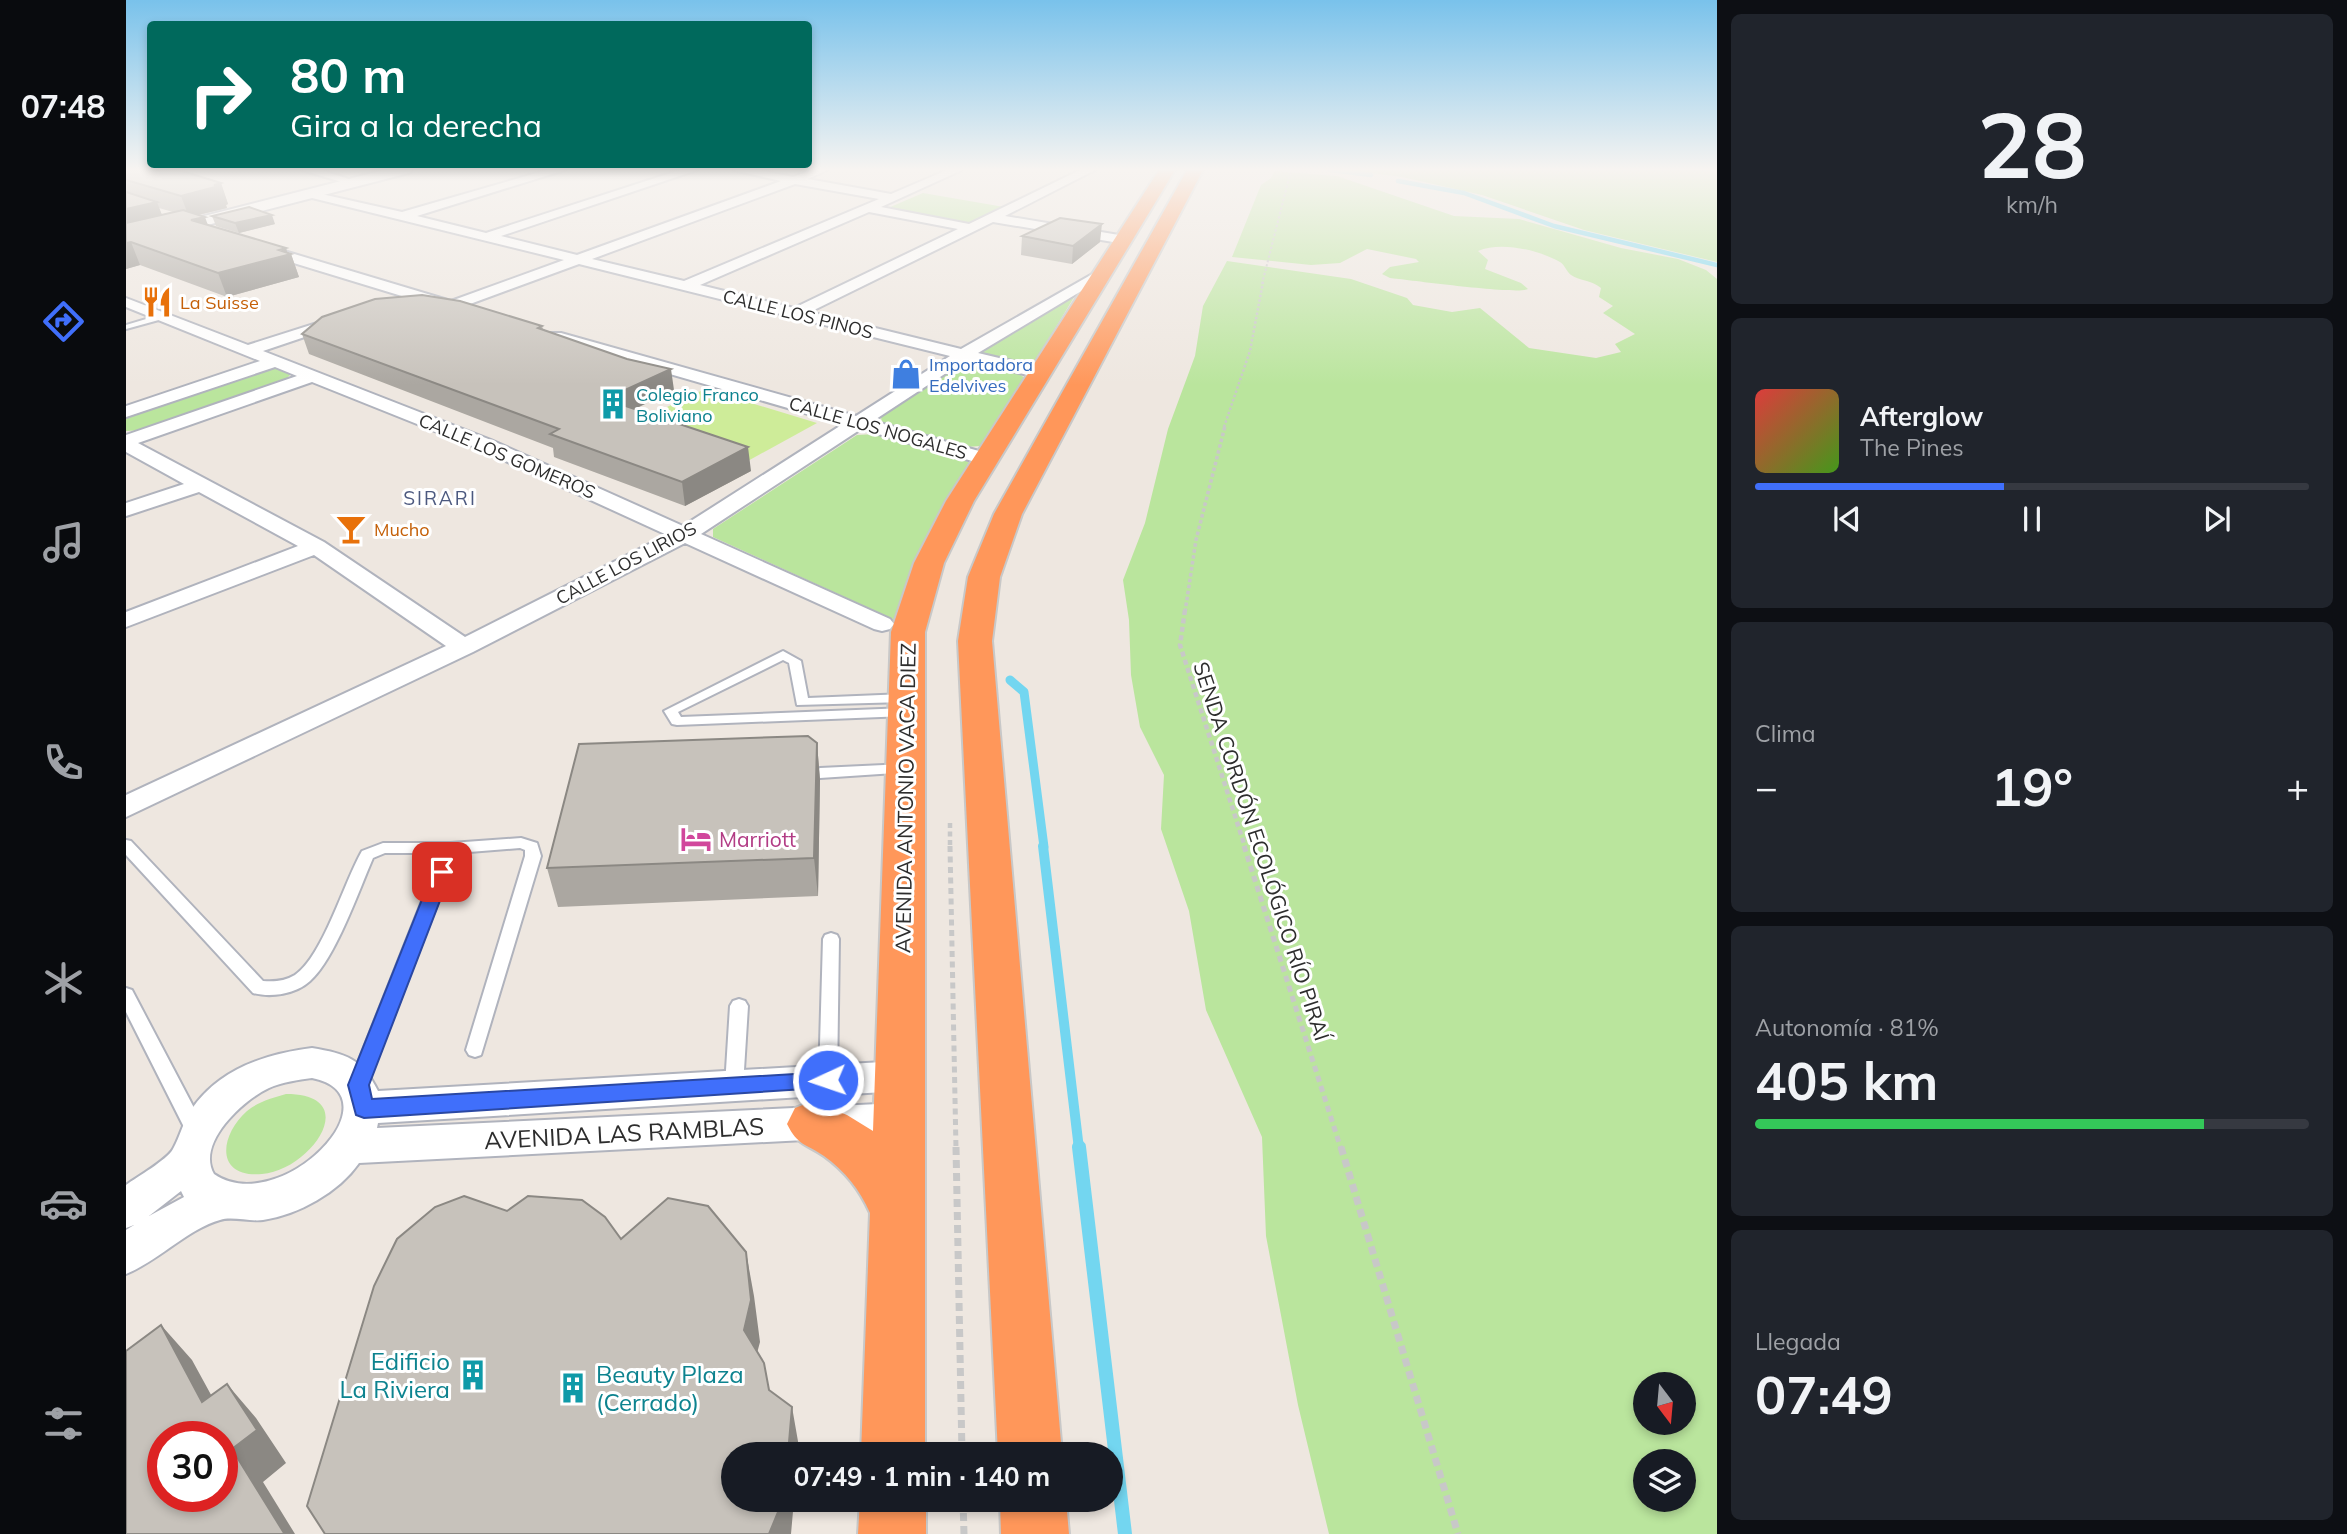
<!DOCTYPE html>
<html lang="es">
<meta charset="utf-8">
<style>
body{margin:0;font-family:Mulish,sans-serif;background:#20242c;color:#f1f3f6;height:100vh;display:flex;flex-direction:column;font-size:26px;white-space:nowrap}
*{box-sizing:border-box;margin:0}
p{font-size:23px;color:#9ea1a6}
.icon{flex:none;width:38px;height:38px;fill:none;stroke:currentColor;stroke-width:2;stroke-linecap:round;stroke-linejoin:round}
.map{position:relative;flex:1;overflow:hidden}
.details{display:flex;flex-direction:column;gap:14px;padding:14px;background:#0d0f14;width:630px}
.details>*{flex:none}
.guide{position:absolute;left:21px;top:21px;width:665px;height:147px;border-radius:7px;box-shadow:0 4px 10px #0003;background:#00695c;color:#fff;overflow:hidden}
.needle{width:46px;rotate:164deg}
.fabs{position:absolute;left:1507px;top:1372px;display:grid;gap:14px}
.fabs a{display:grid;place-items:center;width:63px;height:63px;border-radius:50%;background:#171b24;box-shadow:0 4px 10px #0003;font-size:35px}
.speed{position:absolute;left:21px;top:1421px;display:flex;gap:14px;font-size:35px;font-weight:700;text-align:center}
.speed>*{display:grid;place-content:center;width:91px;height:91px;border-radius:50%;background:#171b24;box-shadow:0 4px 10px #0003;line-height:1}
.speed .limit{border:10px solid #d22;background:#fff;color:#111}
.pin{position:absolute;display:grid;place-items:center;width:60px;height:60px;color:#fff;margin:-30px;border-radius:14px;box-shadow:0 4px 10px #0006}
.me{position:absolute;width:77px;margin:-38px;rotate:267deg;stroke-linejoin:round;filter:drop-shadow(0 0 5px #0008)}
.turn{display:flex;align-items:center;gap:24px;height:147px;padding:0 28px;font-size:32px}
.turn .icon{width:91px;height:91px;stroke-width:2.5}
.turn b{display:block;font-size:49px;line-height:60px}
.big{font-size:52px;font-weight:700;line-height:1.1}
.details .tile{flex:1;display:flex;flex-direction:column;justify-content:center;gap:10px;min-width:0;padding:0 24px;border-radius:10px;background:#20242c}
.details .dial{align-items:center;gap:0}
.dial b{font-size:91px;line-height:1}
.song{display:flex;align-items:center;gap:21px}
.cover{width:84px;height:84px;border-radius:10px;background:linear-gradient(135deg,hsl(0 70% 55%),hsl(100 70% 35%))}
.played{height:7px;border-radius:4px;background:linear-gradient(90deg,#406ffb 45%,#363941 45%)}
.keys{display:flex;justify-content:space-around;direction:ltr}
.heat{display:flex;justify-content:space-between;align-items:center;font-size:38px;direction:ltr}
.charge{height:10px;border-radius:5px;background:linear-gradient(90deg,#34c759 81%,#363941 0)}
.trip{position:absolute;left:595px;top:1442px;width:402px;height:70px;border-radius:35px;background:#171b24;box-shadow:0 4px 10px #0003;font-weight:700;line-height:70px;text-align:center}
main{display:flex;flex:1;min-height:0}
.tabs{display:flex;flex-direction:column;width:126px;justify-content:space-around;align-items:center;background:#090b0e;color:#9ea1a6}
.tabs .icon{width:49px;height:49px}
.tabs .active{color:#406ffb}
.tabs b{font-size:32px;color:#f1f3f6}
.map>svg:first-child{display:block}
.green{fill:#bae59d;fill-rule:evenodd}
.pitch{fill:#ceec99}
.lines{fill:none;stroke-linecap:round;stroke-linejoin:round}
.stream-far3{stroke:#73d6f0;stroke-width:4.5}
.stream-far2{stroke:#73d6f0;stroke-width:9}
.stream-far1{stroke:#73d6f0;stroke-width:10}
.stream{stroke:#73d6f0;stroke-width:14}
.lane-casing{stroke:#b0b3bd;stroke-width:4}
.street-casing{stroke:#b0b3bd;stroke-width:4}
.secondary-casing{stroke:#b0b3bd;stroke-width:4}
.highway-casing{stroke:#c8c8c8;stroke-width:4}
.path-far5{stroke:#c8c8c8;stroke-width:2;stroke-dasharray:2.5 2;stroke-linecap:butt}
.path-far4{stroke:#c8c8c8;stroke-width:2.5;stroke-dasharray:2.5 2;stroke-linecap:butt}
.path-far3{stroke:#c8c8c8;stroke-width:3.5;stroke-dasharray:3.5 2.5;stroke-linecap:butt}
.path-far2{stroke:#c8c8c8;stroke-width:4.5;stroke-dasharray:5 3.5;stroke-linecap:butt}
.path-far1{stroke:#c8c8c8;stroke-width:5;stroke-dasharray:6 4.5;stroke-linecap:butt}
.path{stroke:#c8c8c8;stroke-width:7;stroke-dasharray:8 5;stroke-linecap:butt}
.lane{fill:#fff;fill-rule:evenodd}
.street{fill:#fff;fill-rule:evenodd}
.secondary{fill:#fff;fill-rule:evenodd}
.highway{fill:#ff975a;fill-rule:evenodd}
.wall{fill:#aba7a1;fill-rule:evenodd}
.shaded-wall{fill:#8b8883}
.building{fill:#c7c2bb;stroke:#8b8883;stroke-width:2;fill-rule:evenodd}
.route{fill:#406ffb;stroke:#2a48a3;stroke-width:2}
.labels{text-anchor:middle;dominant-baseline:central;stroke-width:6;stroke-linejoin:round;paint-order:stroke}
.far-food-label{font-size:18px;fill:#c56008;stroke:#fff;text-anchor:start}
.far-street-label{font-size:18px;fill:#2d2d2d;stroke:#fff}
.far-shop-label{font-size:18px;fill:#366cbe;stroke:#fff;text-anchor:start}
.far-culture-label{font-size:18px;fill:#0d838f;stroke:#fff;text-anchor:start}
.far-neighbourhood-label{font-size:19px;letter-spacing:2px;fill:#4c597f;stroke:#fff}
.street-label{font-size:21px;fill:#2d2d2d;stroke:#fff}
.hotel-label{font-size:21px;fill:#b23c85;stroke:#fff;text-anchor:start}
.near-street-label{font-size:24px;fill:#2d2d2d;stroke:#fff}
.near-culture-label{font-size:24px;fill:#0d838f;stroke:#fff;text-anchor:end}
</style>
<main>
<nav class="tabs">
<b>07:48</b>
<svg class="icon active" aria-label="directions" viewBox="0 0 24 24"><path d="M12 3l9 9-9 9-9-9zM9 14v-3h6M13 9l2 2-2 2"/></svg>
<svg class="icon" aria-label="music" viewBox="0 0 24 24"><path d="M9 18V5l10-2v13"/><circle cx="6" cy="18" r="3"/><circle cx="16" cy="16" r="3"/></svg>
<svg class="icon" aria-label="phone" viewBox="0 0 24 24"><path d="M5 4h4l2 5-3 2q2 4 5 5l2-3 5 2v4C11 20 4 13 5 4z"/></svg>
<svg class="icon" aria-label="climate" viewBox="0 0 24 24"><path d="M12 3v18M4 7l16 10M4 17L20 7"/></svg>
<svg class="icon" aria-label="car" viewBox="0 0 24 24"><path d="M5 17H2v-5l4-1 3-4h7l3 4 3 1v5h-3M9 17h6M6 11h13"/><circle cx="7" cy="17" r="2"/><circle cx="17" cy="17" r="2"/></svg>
<svg class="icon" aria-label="filters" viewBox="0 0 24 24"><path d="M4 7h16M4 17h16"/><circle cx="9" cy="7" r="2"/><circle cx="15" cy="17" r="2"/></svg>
</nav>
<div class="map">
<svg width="1591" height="1534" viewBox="0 0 1591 1534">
<rect width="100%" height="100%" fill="#eee7e0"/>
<path class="green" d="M1221,170H1591V262L1458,230L1356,195L1276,177Z
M1149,171L1211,176L1328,216L1393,219L1495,248L1552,259L1580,270L1591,279V1534H1203L1172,1405L1140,1236L1136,1137L1080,1010L1063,911L1035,829L1038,775L1014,727L1005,675L1003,620L997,580L1019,523L1042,429L1069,356L1077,306L1101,261L1225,279L1281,298L1287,305L1326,312L1354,308L1403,348L1470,358L1495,352L1489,344L1509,334L1477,313L1487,306L1473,297L1475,288C1466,280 1454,281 1445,275C1440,271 1439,265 1434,262C1412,250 1375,241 1352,251L1362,260L1359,269L1395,283L1402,289C1393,295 1284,280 1264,278L1256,274L1264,267L1293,262L1290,259L1241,249L1214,263L1185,265L1106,257L1135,185L1145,178ZM1558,1384V1423H1519V1384ZM1558,1461V1500H1519V1461Z
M797,193L878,207L850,221L838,223L762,208Z
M953,289L907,365L901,366L854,354V351Z
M838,363C853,362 888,365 898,378L854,446L840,447L756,423L755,417Z
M153,367L167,372L156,383L19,430L0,431V417L129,372Z
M751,434L843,462L795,551L769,620L587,537V529L731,435Z
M160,1094C238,1094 185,1170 136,1174C89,1178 93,1136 121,1111C132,1102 146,1098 160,1094Z"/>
<path class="pitch" d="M579,389L691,423L620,462L505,424Z"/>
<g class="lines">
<path class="stream-far3" d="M1204,170L1245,175
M1272,181L1338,193L1428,226L1591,265"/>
<path class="stream-far2" d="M884,680L898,692L918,847"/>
<path class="stream-far1" d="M917,846L953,1149"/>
<path class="stream" d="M953,1147L999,1534"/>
<g class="lane-casing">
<path id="lane" d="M37,314L41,316L40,318L0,329V325Z
M657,651L675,661L682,698L779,694L786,698L779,702L671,705L663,663L657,660L552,712L555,717L780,708L787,712L780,716L551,725L546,724L538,711Z
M779,764L784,766L786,769L784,772L694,778L687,773L694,768Z
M395,838L411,843L415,856L355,1055L349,1057L343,1055L340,1050L399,856V850L394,848L331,853L241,1085L239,1091L232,1093L225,1091L223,1085L315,853H259L247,858C233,890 209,959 184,981C170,994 145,998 127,993L0,855V840L5,841L137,981C149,982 159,981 169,975C197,956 218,882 236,851L257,843H325Z
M705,933L711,935L713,939L711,1080L709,1085L702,1088L695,1085L693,1080L697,939L699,935Z
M0,988L6,990L77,1125L80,1131L77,1137L70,1139L63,1137L0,1012Z
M613,999L619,1001L622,1006L617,1086L615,1092L608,1094L601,1092L599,1086L604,1006L607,1001Z"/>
</g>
<g class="street-casing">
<path id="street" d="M176,170H195L235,183L229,186Z
M421,170H439L291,216L360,233L554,170H571L375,236L451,255L655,181L607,170H632L667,177L685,170H701L682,179L765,194L821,170H836L755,207L843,224L954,170H969L879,216L999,236L1006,240L999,244L867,222L684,312L835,349L970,272H980L982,275L852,353L920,369L922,373L920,377L914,378L840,360L747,421L867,455L870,459L867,463H853L735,429L575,534L764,619L768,624L764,629L756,631L748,629L559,543L347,652L0,817V795L320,646L188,555L0,627V612L172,546L73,492L0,516V503L58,484L0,452V435L171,376L149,367L0,417V406L134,361L0,307V298L122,345L210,317H220L223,320L220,323L137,351L365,440L557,526L717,424L423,339L421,336L423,333H435L730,416L824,356L453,264L325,311L125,250L123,247L125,244H135L325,301L438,260L182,197V191L276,212ZM669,184L753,199L558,281L466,259ZM743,212L832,229L668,308L574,285ZM186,382L351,448L541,535L339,637L198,542L12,443Z
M186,1048C220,1054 236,1058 252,1091L774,1061L787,1065L792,1076L787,1087L774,1091L252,1123L251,1128L774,1103L787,1107L793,1119L787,1131L774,1135L233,1163C213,1192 172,1215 137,1220C124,1222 106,1216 94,1220C62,1229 32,1261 0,1274V1230L8,1225L0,1228V1185C11,1177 41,1160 47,1149C54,1137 57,1122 65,1110C93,1069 139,1054 186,1048ZM186,1078C275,1096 154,1219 88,1174C70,1143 117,1100 143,1088C156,1082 172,1080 186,1078ZM55,1191L58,1197L23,1216Z"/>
</g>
<g class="secondary-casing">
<path id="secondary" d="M258,170H286L283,173L0,246V236Z"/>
</g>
<g class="highway-casing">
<path id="highway" d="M1033,170H1049L848,501L818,563L799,632V1454H735L744,1213C734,1190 719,1171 698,1156C679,1143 672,1146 661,1124L669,1108L687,1101L721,1115L747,1131L765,632L788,563L820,501Z
M1061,170H1077L896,514L874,577L866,641L936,1454H872L832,641L842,577L868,514Z
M734,1500H800V1534H732Z
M874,1500H940L943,1534H875Z"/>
</g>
<path class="path-far5" d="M1136,284L1165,170"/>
<path class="path-far4" d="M1098,427L1124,351L1137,282"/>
<path class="path-far3" d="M1059,612L1070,540L1099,426"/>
<path class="path-far2" d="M1059,610L1054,645L1119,847
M824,823V847"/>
<path class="path-far1" d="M824,846L830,1149
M1118,846L1215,1149"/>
<path class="path" d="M830,1147L836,1454
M1215,1147L1332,1534
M837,1500L838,1534"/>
<use href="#lane" class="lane"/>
<use href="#street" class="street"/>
<use href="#secondary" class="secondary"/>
<use href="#highway" class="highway"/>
</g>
<path class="wall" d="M0,170L95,183L102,204L100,205L101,208L73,215L82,225L160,248L161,253L165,254L173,277L101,297L14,265L0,269ZM33,208L47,212L36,215Z
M86,216L149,224L113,233L90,226Z
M896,236L974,242L946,264L895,255Z
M416,326L417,329L548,390L509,409L625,471L559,506L428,457L427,448L183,354L176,334Z
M691,743L694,780L692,896L432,907L421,868Z"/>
<path class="shaded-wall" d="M95,183L102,204L100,205L101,208L63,217L55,196Z
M31,202L39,223L0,233V209Z
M146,215L149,224L113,233L109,223Z
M79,217L87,239L65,220Z
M976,224L974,242L946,264L947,246Z
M5,242L14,265L0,269V243Z
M160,248L162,255L165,254L173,277L101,297L92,273Z
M545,369L548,390L483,421L479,399Z
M622,447L625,471L559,506L556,482Z
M691,743L694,780L692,896L688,858Z
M620,1252L628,1296L634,1342L626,1372L618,1330Z
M35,1325L66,1360L107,1435L76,1402Z
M101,1384L130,1418L160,1463L137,1482L169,1534H157L106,1449Z
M666,1407L673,1447L672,1454H662Z
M657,1500H668L665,1534H643Z"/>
<path class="building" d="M0,170H53L95,183L88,185L93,186L55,196L0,180Z
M0,192L31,202L0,209Z
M123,207L146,215L109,223L86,216Z
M57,210L79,217L65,220L160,248L153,250L165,254L92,273L5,242L0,243V223Z
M934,218L976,224L947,246L896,236Z
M296,295L334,301L416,326L412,328L501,359L545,369L479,399L622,447L556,482L424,434L433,429L176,334L196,317L249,299Z
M682,736L691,743L688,858L421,868L453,744Z
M338,1196L381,1211L402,1196L456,1200L479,1217L495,1239L542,1198L582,1206L620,1252L625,1300L618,1330L638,1363L643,1390L666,1407L662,1454H607V1500H657L643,1534H199L181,1506L248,1286L271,1239L309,1207Z
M35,1325L76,1402L101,1384L131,1430L106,1449L158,1533L157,1534H0V1351ZM37,1437H96V1496H37Z"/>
<linearGradient id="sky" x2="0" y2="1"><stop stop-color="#79c2eb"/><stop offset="0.44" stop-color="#f7f4f1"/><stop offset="1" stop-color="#f7f4f1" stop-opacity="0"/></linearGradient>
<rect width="1591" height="385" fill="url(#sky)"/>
<path class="route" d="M316,865L322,867L325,872L243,1085L246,1099L702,1072L709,1074L713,1080L709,1087L238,1118L230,1115L222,1085L307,872L310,867Z"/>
<defs>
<g id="restaurant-bare" transform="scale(2.415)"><path d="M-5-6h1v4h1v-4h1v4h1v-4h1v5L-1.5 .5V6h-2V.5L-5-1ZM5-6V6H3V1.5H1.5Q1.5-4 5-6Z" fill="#e8710a" stroke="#fff" stroke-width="2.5" paint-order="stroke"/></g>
<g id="shop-bare" transform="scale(2.415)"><path d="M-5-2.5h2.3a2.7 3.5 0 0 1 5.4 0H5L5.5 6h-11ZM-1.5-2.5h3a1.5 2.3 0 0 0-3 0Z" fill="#3f7fe0" stroke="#fff" stroke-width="2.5" paint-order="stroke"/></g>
<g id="building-bare" transform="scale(2.415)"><path d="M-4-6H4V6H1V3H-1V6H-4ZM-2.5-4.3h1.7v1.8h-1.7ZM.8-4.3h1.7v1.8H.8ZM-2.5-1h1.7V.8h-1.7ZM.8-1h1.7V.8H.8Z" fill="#0f9aa8" stroke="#fff" stroke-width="2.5" paint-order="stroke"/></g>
<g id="bar-bare" transform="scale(2.415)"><path d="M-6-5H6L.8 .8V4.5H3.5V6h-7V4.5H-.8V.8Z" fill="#e8710a" stroke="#fff" stroke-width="2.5" paint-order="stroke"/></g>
<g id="hotel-bare" transform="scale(2.415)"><path d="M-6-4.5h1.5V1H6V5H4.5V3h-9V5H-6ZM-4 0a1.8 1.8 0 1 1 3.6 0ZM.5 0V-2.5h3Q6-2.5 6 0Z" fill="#d1479c" stroke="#fff" stroke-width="2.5" paint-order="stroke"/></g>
</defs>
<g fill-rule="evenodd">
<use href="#restaurant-bare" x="31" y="302"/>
<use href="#shop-bare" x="780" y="374"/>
<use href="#building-bare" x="487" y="404"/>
<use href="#bar-bare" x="225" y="529"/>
<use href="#hotel-bare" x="570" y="839"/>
<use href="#building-bare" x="347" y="1375"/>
<use href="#building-bare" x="447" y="1388"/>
</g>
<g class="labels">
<g class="far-food-label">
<text x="54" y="302">La Suisse</text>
<text x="248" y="529">Mucho</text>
</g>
<g class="far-street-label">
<text transform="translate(672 314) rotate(14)">CALLE LOS PINOS</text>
<text transform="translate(752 428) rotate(16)">CALLE LOS NOGALES</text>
<text transform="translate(381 456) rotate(23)">CALLE LOS GOMEROS</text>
<text transform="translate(500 563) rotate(-28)">CALLE LOS LIRIOS</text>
</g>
<g class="far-shop-label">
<text x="803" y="364">Importadora<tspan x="803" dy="21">Edelvives</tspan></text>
</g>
<g class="far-culture-label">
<text x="510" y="394">Colegio Franco<tspan x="510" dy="21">Boliviano</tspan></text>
</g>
<g class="far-neighbourhood-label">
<text x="314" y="498">SIRARI</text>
</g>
<g class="street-label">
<text transform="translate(779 798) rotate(-89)">AVENIDA ANTONIO VACA DIEZ</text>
<text transform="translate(1136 851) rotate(72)">SENDA CORDÓN ECOLÓGICO RÍO PIRAÍ</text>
</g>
<g class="hotel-label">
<text x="593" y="839">Marriott</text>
</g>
<g class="near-street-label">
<text transform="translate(498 1133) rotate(-3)">AVENIDA LAS RAMBLAS</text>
</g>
<g class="near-culture-label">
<text x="324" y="1361">Edificio<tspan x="324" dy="28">La Riviera</tspan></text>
<text x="470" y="1374" text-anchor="start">Beauty Plaza<tspan x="470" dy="28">(Cerrado)</tspan></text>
</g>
</g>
</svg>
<div class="fabs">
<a><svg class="needle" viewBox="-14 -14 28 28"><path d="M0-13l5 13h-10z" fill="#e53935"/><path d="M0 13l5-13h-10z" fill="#9ea1a6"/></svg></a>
<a><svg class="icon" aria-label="layers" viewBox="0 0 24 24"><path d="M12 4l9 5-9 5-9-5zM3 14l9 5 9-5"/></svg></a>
</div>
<div class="speed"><div class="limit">30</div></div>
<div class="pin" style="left:316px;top:872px;background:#d93025"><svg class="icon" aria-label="arrive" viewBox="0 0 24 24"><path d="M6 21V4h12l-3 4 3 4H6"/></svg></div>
<svg class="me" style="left:702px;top:1080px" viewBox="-20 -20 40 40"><circle r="17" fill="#406ffb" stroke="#fff" stroke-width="3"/><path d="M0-11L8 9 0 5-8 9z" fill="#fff"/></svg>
<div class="trip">07:49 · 1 min · 140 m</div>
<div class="guide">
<div class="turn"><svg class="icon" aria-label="right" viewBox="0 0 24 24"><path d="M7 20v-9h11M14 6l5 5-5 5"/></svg><div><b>80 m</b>Gira a la derecha</div></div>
</div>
</div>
<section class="details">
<div class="tile dial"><b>28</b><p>km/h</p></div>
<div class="tile">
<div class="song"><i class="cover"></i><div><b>Afterglow</b><p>The Pines</p></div></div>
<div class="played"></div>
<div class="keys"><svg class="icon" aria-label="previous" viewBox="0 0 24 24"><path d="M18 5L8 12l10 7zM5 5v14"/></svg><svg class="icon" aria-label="pause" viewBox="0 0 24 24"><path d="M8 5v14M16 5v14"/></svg><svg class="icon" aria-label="next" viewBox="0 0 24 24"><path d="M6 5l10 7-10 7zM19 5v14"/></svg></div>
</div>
<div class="tile"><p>Clima</p>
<div class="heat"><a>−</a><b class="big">19°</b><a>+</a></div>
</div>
<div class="tile"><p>Autonomía · 81%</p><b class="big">405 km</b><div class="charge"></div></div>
<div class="tile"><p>Llegada</p><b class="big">07:49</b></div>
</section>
</main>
